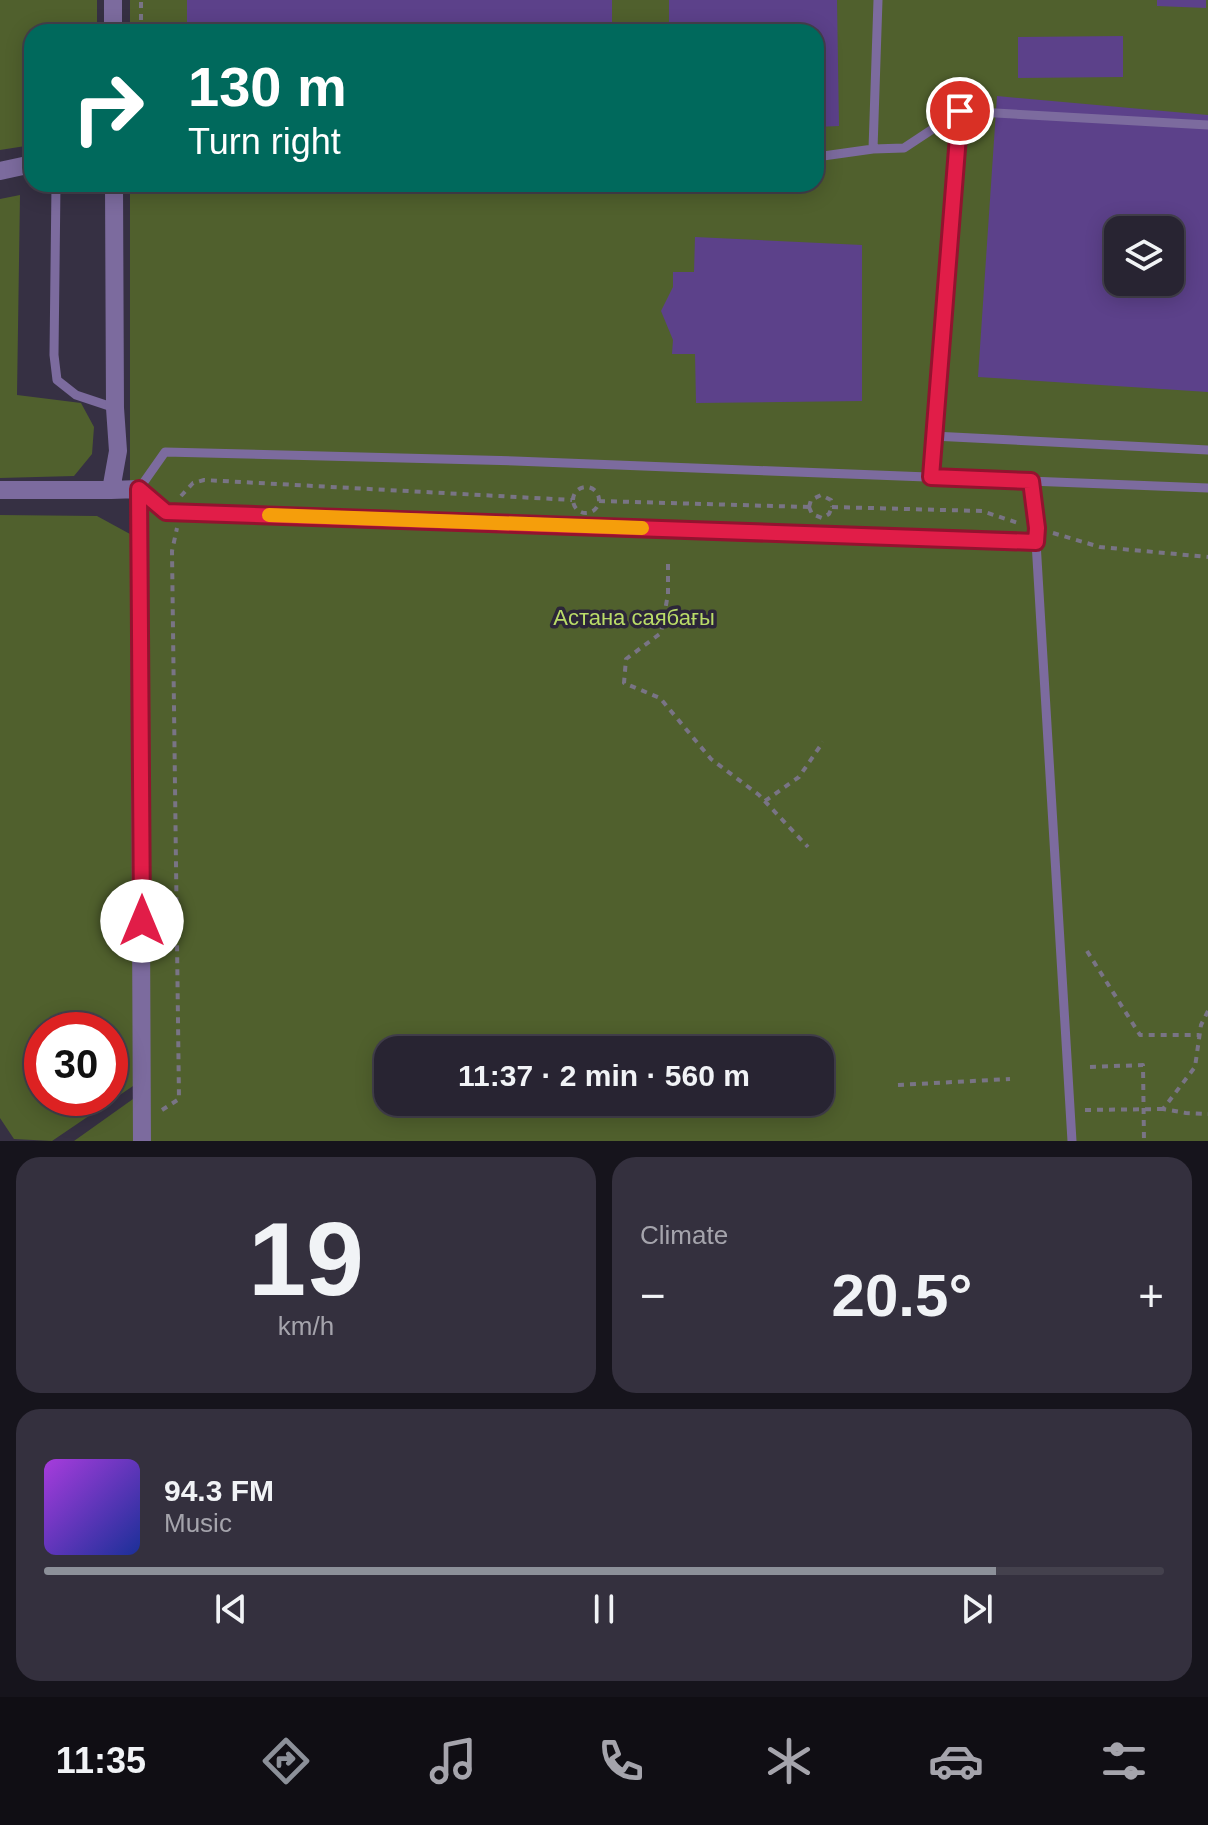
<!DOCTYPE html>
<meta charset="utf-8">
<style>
body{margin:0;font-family:Helvetica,sans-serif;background:#34303e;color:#f1f3f6;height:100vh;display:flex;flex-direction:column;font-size:30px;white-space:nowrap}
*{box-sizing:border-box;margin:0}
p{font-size:26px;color:#a5a4ac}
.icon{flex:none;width:44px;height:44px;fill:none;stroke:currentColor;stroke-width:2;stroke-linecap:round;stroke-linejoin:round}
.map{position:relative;height:1141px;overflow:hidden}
.details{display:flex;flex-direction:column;gap:16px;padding:16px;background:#16141c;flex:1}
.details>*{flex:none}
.guide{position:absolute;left:24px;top:24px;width:800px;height:168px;border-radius:24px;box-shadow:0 4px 20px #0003,0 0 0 2px #44414d;background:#00695c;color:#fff;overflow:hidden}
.controls{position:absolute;left:1104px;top:216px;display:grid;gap:16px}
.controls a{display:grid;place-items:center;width:80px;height:80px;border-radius:16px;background:#282432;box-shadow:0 4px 20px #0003,0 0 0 2px #44414d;font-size:40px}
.speed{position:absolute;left:24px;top:1012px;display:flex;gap:16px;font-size:40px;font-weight:700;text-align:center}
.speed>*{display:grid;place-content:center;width:104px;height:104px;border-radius:50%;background:#282432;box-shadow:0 4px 20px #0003,0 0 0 2px #44414d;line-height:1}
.speed .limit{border:12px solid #d22;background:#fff;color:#111}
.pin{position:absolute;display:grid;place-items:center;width:68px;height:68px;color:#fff;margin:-34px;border:4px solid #fff;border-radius:50%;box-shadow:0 2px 8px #0007}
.me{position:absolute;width:88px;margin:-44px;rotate:0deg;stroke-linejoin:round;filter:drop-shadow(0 0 6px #0008)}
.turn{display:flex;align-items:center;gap:28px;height:168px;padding:0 32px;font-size:36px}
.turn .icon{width:104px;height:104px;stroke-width:2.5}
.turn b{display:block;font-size:56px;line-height:68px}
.big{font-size:60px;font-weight:700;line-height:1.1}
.details .widget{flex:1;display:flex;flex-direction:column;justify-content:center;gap:12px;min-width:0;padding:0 28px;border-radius:24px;background:#34303e}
.details .dial{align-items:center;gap:0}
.dial b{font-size:104px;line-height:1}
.song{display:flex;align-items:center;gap:24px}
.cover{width:96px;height:96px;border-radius:12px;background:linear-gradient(135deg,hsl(280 70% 55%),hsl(230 70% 35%))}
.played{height:8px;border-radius:4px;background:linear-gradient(90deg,#8c9099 85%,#44414d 85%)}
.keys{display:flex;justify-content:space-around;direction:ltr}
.heat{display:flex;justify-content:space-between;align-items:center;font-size:44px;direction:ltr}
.details .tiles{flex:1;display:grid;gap:16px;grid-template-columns:1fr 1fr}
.widget:last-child{grid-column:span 2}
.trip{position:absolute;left:374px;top:1036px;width:460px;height:80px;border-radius:24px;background:#282432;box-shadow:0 4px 20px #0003,0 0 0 2px #44414d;font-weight:700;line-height:80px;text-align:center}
.dock{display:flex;height:128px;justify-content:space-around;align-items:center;background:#100e14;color:#a5a4ac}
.dock .icon{width:56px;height:56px}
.dock .current{color:#8c9099}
.dock b{font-size:36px;color:#f1f3f6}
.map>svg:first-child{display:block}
.green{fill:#50602d;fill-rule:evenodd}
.building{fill:#5c418a;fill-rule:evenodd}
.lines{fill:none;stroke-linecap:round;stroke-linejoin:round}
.path{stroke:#797485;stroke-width:4;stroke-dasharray:6 6;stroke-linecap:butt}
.lane{stroke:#7c6b9e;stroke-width:9}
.street{stroke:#7c6b9e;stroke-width:18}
.route-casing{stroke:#92132f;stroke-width:20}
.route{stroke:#e11d48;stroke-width:14}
.slow{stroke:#f59e0b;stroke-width:14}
.labels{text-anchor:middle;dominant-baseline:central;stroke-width:7;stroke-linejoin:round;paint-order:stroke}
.park-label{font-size:22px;fill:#badc68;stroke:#2c2639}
</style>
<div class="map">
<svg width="1208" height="1141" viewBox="0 0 1208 1141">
<rect width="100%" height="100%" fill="#363043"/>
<path class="green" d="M0,0H97V32H32V145L0,150Z
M130,0H1208V1141H74L133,1099V1086L52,1141L14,1139L0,1118V515L97,516L130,534V184H816V32H130ZM1118,230H1170V282H1118ZM42,1030H110V1098H42ZM388,1050H820V1102H388Z
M20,195L17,395L81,403L94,427L92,454L74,476L0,478V199Z"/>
<path class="building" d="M187,0H612V32H187Z
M669,0H837L839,126L816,127V32H669Z
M1157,0H1206V8L1157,6Z
M1123,36V77L1018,78V37Z
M997,96L1208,115V392L978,377ZM1118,230H1170V282H1118Z
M695,237L862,245V401L696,403L695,354H672L673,340L661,311L673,287V272H694Z
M734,1041V1050H702L701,1042Z"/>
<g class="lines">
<path class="path" d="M141,32V0
M573 500a13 13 0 1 1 26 0a13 13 0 1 1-26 0Z
M181,496L193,483L204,480L572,500
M599,501L809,507
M809,507L811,500L821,495L831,500L832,507
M809,507L812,514L822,518L829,514L832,507
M832,507L982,511L1021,524
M1053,533L1100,547L1208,557
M668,564V594L661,633L626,659L624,683L660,698L711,759L759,795L808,847
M765,801L799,777L823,742
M1087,951L1140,1035H1199
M1208,1011L1201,1025L1195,1067L1163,1109L1186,1113L1208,1114
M1090,1067L1143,1065L1144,1141
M898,1085L1010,1079
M162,1110L179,1099L172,551L177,528
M1085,1110L1163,1109"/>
<path class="lane" d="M873,149L904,148L960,111L1208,125
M816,157L873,149L878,0
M56,184L54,355L57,380L76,395L115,408
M933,436L1208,450
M931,477L960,111
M1031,481L1037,528L1036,542L1072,1141
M1036,542L166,512L139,489L165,452L515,461L1208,488"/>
<path class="street" d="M113,0V32
M0,171L32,164
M114,184L115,408L118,451L111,490L139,489L142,1141
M0,490H111"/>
</g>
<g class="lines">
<g class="route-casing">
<path id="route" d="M142,921L139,489L166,512L1036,542L1037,528L1031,481L931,477L960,111"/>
</g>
<use href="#route" class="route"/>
<path class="slow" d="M269,515L642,528"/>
</g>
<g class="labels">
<g class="park-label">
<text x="634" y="617">Астана саябағы</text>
</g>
</g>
</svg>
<div class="controls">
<a><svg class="icon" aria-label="layers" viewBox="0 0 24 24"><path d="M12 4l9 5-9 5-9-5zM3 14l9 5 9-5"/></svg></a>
</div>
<div class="speed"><div class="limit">30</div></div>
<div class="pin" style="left:960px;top:111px;background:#d93025"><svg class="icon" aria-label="arrive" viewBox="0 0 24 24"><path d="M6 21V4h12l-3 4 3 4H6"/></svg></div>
<svg class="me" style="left:142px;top:921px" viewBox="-20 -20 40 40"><circle r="19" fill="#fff"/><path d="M0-13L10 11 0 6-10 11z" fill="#e11d48"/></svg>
<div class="trip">11:37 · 2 min · 560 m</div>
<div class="guide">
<div class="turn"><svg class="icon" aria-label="right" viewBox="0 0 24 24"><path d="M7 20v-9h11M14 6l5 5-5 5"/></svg><div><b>130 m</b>Turn right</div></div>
</div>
</div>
<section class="details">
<div class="tiles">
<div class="widget dial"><b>19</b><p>km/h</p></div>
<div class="widget"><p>Climate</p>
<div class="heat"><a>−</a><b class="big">20.5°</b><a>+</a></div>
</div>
<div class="widget">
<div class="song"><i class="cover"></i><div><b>94.3 FM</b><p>Music</p></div></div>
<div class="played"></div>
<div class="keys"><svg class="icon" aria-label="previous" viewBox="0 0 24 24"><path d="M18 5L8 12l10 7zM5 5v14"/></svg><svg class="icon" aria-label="pause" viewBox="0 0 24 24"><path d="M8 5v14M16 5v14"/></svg><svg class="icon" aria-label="next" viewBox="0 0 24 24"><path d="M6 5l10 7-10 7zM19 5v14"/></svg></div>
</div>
</div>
</section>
<nav class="dock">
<b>11:35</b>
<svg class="icon current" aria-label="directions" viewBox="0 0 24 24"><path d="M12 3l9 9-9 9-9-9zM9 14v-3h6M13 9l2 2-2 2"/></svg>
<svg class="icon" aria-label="music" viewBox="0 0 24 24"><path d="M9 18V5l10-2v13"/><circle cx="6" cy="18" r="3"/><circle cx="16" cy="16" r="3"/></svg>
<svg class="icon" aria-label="phone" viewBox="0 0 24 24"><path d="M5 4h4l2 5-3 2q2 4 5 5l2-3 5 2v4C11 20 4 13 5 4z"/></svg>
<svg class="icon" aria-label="climate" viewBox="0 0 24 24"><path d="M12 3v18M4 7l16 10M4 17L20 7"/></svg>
<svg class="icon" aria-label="car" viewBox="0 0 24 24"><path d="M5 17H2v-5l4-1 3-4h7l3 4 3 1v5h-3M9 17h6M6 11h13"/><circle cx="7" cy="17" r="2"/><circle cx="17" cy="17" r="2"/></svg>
<svg class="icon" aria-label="filters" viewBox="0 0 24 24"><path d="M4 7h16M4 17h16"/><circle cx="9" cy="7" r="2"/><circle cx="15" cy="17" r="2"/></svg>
</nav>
